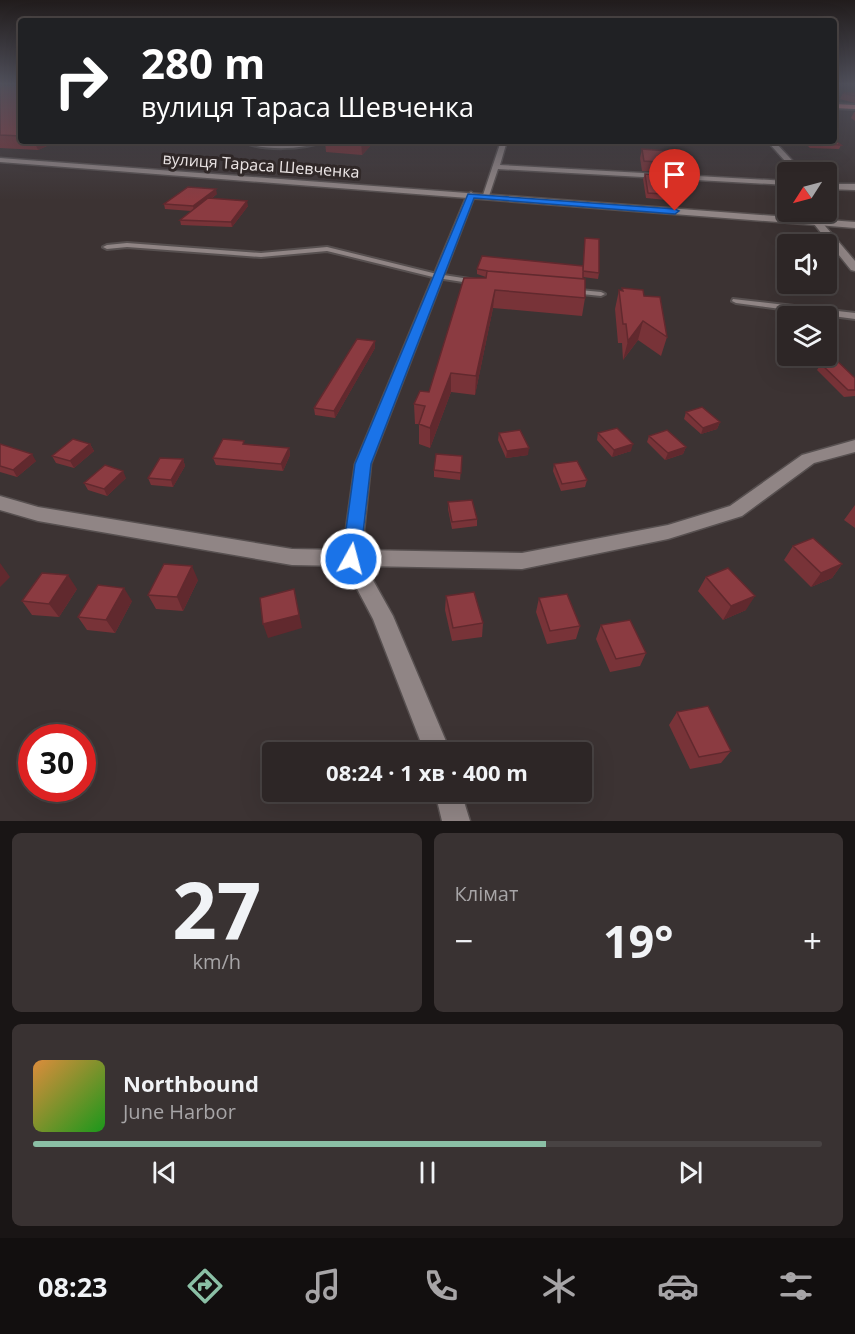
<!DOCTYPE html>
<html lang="uk">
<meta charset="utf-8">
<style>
body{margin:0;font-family:"Open Sans",sans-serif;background:#393232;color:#f1f3f6;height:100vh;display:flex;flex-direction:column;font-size:22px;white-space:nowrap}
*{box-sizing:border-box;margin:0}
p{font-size:20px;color:#a7a5a7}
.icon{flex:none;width:33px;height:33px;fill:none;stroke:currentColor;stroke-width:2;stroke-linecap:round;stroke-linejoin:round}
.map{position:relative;height:821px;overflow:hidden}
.panel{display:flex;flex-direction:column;gap:12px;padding:12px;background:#191515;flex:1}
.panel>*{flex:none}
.top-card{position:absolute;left:18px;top:18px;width:819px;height:126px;border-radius:6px;box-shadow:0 6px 24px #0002,0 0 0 2px #484343;background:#202124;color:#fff;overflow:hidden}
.needle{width:39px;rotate:234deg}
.buttons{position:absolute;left:777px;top:162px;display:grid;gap:12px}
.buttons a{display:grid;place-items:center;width:60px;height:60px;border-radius:6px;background:#2d2626;box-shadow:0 6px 24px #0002,0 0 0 2px #484343;font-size:30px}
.speed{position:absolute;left:18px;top:724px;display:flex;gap:12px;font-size:30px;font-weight:700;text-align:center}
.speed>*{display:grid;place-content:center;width:78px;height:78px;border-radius:50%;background:#2d2626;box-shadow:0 6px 24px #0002,0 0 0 2px #484343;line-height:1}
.speed .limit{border:9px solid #d22;background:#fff;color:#111}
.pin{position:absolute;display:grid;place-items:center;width:51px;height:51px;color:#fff;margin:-62px -26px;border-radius:50% 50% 50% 0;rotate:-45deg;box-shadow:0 0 6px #0007}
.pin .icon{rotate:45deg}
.me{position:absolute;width:66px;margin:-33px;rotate:7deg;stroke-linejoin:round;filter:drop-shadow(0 0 4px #0008)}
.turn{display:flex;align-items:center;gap:21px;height:126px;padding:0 24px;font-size:27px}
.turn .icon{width:78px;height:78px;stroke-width:2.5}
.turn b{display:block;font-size:42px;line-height:51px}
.big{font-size:45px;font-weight:700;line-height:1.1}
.panel .tile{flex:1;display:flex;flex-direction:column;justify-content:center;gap:9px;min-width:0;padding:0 21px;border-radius:9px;background:#393232}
.panel .dial{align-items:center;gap:0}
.dial b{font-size:78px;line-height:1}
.song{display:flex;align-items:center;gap:18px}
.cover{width:72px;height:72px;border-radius:9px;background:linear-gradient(135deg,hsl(30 70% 55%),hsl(120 70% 35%))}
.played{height:6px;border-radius:3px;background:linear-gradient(90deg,#8abfa5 65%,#484343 65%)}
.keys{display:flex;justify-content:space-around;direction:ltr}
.heat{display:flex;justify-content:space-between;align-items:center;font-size:33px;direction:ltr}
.panel .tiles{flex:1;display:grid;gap:12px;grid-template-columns:1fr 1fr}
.tile:last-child{grid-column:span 2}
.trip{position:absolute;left:262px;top:742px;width:330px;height:60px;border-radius:6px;background:#2d2626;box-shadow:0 6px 24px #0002,0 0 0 2px #484343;font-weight:700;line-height:60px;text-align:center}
.dock{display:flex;height:96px;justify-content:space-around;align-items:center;background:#120f0f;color:#a7a5a7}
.dock .icon{width:42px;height:42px}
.dock .current{color:#8abfa5}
.dock b{font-size:27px;color:#f1f3f6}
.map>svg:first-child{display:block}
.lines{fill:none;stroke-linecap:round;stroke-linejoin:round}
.service-casing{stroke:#575050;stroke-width:4}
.minor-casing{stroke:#575050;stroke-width:3}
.tertiary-casing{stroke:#575050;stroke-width:3}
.trunk-casing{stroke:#575050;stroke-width:4}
.service{fill:#908585;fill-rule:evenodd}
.minor{fill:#908585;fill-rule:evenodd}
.tertiary{fill:#908585;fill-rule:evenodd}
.trunk{fill:#df868a;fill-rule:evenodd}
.wall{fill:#783338}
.shaded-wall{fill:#61292e}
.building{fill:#8b3b41;stroke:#61292e;stroke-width:1.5}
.route{fill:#1a73e8;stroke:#114b97;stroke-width:1.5}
.labels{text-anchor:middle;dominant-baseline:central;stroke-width:6;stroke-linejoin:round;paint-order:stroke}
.far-street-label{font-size:16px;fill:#eee8e8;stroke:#312929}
</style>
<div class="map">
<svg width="855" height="821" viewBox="0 0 855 821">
<rect width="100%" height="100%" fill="#3c3333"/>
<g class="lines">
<g class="service-casing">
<path id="service" d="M241,141L282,144L324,141C304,150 261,151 241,141Z
M127,243L261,253L327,247L437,274L476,280L480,282L476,284L437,278L327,251L261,257L127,247L107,249L103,247L107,245Z
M569,289L601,292L605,294L601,296L572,293H569Z
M733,299L855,313V319L736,303L732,301Z"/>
</g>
<g class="minor-casing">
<path id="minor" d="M501,141H507L500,165L788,181V185L498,169L489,196L482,198Z
M767,141H774L803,172H795Z
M826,184H855V190L826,189Z
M471,192L475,195L371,464L362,550L522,553L668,525L730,506L802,455L855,440V452L814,463L742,516L668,539L522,569L365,566L393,616L451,753H425L373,619L345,566L292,565L38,521L0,510V496L38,507L292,549L343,550L355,464L467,195Z
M814,220H820L855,261V271L851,270L814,224Z
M435,792H461L470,821H442Z"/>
</g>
<g class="tertiary-casing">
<path id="tertiary" d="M0,158L855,222V228L0,162Z"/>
</g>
<g class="trunk-casing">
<path id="trunk" d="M834,104L855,105V109L834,108Z"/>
</g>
<use href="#service" class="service"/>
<use href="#minor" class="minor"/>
<use href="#tertiary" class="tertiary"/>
<use href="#trunk" class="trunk"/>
</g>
<path class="wall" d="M0,85H21V141H58L38,150L0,148Z
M843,93H855V103L840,99Z
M854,112H855V121L851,118Z
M181,141H213L210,143Z
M325,141H375L362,155L326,152Z
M803,141H834L841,145L839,149L810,148Z
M642,149L671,163L669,172L642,171L640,158Z
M645,174L678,195L676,201L646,198L643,179Z
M217,194L212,198L248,206L232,227L181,225L180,220L191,211L165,209L164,204Z
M585,238L599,273L598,279L583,277L585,298L582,316L493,308L475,395L451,392L430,448L419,444V424H415L414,404L429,392L486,278V277L477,274V269L583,268Z
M622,288L644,296L667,337L661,356L638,340L623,360L622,343H618L615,309L619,290L622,291Z
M375,341V348L335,418L315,415L314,408Z
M821,364L855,378V396L844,397L817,370Z
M686,412L720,422L717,429L701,434L684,419Z
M499,433L528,455L506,458L498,440Z
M598,433L631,451L612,457L597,440Z
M649,436L686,447L683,454L665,460L647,442Z
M0,444L36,461L17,477L0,472Z
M90,444L94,451L74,468L56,463L52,456Z
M245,444L289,448L290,455L283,471L216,465L213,458Z
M462,456L460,480L434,477V470Z
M183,459L185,466L173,487L151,485L148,478Z
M554,464L587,480L585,487L561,491L553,471Z
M126,478L107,496L88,490L84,483Z
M448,502L477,519V526L452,529L448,509Z
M855,505V528L844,520Z
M793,546L842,564L832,578L811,587L784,560Z
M706,577L746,610L723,620L698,591Z
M198,580L183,611L156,609L148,595Z
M77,589L59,617L32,615L22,601Z
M446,596L483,623L482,637L452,641L445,610Z
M539,598L580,626L576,639L547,644L536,612Z
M132,601L115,633L87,630L78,617Z
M601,625L646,653L640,666L610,672L596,639Z
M677,712L731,751L721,763L690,769L669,725Z"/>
<path class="shaded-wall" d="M34,141H58L38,150Z
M361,141H375L362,155Z
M216,189L217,194L194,211L193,206Z
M247,201L248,206L232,227L231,222Z
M495,290L493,308L475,395L476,376Z
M643,321L638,340L623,360L628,341Z
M375,341V348L335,418L334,411Z
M451,373V392L430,448V428Z
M720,422L717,429L701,434L703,428Z
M90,444L94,451L74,468L70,461Z
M633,444L631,451L612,457L614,450Z
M686,447L683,454L665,460L668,453Z
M289,448L290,455L283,471L281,464Z
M529,448L528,455L506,458L507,451Z
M32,454L36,461L17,477L13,470Z
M183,459L185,466L173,487L171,480Z
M123,471L126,478L107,496L104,489Z
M0,563L10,577L0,587Z
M842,564L832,578L811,587L821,573Z
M192,566L198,580L183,611L177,597Z
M68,575L77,589L59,617L49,604Z
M124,588L132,601L115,633L106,620Z
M294,589L302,628L268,638L263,624Z
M755,596L746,610L723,620L731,606Z"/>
<path class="building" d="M0,85H21V136L0,135Z
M843,93H855V96Z
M834,140L841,145L812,143L810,141H834Z
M642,149L668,151L671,163L644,161Z
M645,174L673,176L678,195L648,193Z
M188,187L216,189L193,206L164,204Z
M208,198L247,201L231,222L180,220Z
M585,238L599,239V273L583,271Z
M482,256L583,266V279L488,271L477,269Z
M487,271L585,279V298L495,290L476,376L451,373L430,428L419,424L425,406L414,404L420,391L429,392L464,278H486Z
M622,288L643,290L644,296L660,297L667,337L643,321L628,341L626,324H623L619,290L623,291Z
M357,339L375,341L334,411L314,408Z
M830,354L855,378V390H848L821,364Z
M702,407L720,422L703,428L686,412Z
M617,428L633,444L614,450L598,433Z
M520,430L529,448L507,451L499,433Z
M667,430L686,447L668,453L649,436Z
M73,439L90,444L70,461L52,456Z
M223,439L244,441L243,444L289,448L281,464L213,458Z
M0,444L32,454L13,470L0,466Z
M436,454L462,456L461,473L434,470Z
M160,458L183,459L171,480L148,478Z
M577,461L587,480L562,484L554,464Z
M105,465L123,471L104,489L84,483Z
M472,500L477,519L452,522L448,502Z
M813,538L842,564L821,573L793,546Z
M164,564L192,566L177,597L148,595Z
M728,568L755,596L731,606L706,577Z
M42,573L68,575L49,604L22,601Z
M98,585L124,588L106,620L78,617Z
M294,589L299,615L263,624L260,598Z
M474,592L483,623L453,628L446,596Z
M567,594L580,626L550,631L539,598Z
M630,620L646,653L616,659L601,625Z
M708,706L731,751L699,757L677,712Z"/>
<linearGradient id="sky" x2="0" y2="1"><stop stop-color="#211c1c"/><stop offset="0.42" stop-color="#50505b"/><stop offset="1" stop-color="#50505b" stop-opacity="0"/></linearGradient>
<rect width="855" height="200" fill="url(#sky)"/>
<path class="route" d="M468,194L675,209L679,211L675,214L474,198L371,464L360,559L358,564L351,567L345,564L342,559L355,464Z"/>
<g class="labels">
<g class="far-street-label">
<text transform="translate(261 165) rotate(4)">вулиця Тараса Шевченка</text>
</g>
</g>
</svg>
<div class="buttons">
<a><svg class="needle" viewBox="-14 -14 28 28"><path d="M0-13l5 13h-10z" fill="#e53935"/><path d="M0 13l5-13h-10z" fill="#a7a5a7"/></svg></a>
<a><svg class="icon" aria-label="sound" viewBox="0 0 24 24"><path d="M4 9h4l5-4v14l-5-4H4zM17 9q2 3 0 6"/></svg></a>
<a><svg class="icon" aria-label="layers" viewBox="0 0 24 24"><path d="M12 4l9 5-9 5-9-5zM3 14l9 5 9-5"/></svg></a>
</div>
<div class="speed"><div class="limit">30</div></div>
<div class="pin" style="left:675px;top:211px;background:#d93025"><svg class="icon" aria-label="arrive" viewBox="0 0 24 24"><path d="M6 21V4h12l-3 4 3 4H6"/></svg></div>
<svg class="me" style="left:351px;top:559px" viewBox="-20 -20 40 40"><circle r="17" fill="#1a73e8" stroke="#fff" stroke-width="3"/><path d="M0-11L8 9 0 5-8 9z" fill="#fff"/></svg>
<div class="trip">08:24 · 1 хв · 400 m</div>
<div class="top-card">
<div class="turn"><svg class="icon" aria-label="right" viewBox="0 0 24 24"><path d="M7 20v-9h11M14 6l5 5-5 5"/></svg><div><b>280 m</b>вулиця Тараса Шевченка</div></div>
</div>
</div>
<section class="panel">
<div class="tiles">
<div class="tile dial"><b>27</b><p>km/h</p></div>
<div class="tile"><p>Клімат</p>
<div class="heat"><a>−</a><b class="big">19°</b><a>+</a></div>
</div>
<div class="tile">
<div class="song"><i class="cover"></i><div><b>Northbound</b><p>June Harbor</p></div></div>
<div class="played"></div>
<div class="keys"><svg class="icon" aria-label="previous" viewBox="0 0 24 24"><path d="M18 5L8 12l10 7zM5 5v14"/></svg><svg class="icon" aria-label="pause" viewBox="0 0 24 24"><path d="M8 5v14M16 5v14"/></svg><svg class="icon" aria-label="next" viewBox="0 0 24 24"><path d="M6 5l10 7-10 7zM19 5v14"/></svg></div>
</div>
</div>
</section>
<nav class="dock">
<b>08:23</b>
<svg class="icon current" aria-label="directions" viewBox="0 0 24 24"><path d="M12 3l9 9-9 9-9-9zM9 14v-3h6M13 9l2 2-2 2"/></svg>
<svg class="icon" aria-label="music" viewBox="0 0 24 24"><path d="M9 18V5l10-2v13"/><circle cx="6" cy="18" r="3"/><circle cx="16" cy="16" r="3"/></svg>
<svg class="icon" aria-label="phone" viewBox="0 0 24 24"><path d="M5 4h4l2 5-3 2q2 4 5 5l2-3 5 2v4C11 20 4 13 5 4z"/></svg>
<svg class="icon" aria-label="climate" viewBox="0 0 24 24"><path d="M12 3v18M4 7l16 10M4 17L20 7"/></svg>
<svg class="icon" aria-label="car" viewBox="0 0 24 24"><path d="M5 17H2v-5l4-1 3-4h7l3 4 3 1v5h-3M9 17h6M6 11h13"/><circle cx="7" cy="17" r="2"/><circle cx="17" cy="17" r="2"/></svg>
<svg class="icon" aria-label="filters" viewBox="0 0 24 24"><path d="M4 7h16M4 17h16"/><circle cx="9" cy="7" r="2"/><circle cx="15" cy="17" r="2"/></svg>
</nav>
